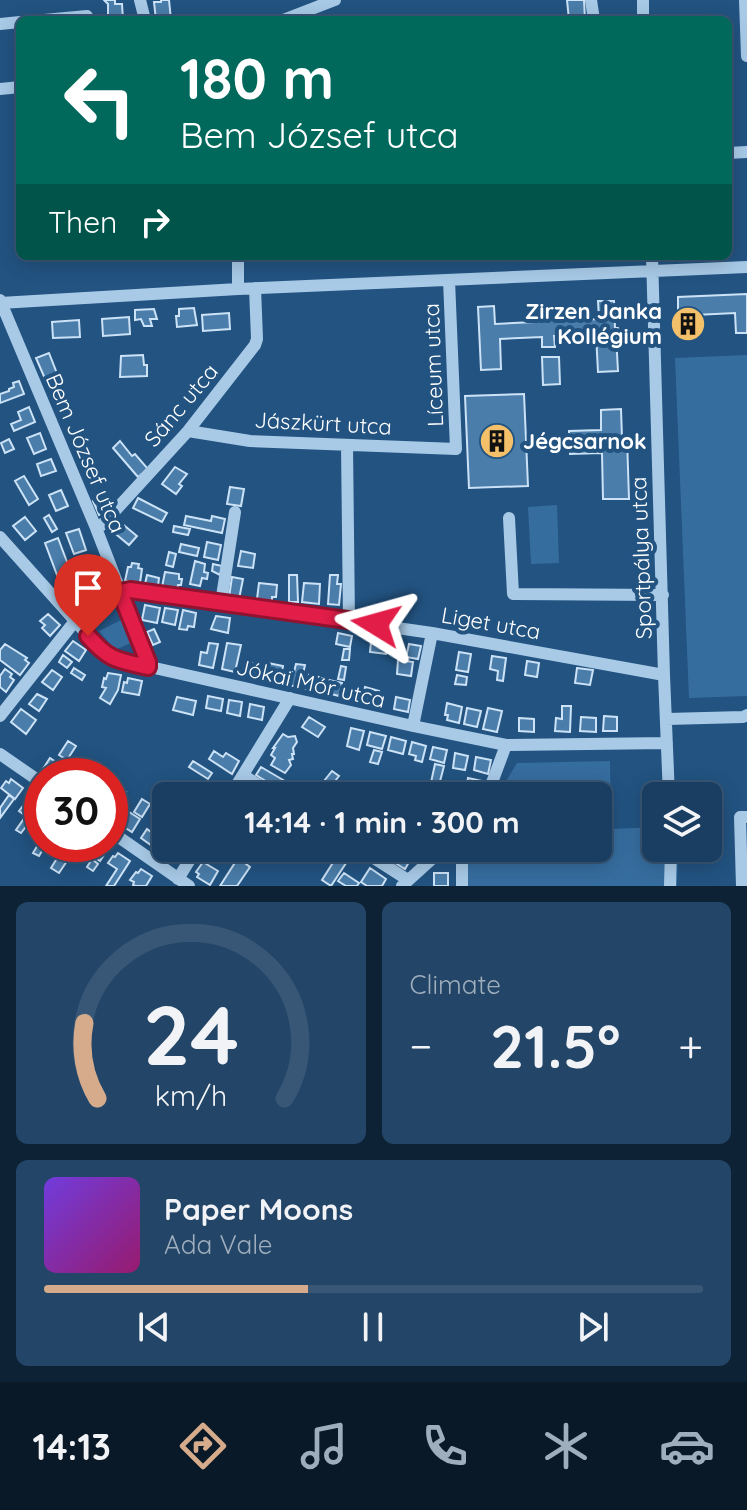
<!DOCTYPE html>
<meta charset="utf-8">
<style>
body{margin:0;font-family:Quicksand,sans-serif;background:#234567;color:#f1f3f6;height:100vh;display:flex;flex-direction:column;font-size:30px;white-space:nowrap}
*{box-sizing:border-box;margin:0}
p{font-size:26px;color:#9faebd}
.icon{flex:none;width:44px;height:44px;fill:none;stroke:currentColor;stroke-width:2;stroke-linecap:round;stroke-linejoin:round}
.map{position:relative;height:886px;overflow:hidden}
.panel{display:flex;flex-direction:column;gap:16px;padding:16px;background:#0e2235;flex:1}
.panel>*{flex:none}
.top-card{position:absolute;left:16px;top:16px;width:716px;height:244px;border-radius:12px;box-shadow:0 4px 20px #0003,0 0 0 2px #385776;background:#00695c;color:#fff;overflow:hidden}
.tools{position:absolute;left:642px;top:782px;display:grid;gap:16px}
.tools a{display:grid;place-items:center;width:80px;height:80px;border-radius:12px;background:#1a3e61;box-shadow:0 4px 20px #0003,0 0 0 2px #385776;font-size:40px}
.speed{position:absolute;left:24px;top:758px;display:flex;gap:16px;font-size:40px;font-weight:700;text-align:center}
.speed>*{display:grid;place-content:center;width:104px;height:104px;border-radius:50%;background:#1a3e61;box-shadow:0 4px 20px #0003,0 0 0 2px #385776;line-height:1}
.speed .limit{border:12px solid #d22;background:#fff;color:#111}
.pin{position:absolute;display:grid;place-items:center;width:68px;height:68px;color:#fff;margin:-82px -34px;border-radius:50% 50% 50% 0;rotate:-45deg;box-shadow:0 0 8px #0007}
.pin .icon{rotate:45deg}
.me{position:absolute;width:88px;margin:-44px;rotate:278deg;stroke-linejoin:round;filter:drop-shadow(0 0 6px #0008)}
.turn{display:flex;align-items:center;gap:28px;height:168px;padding:0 32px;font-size:36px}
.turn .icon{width:104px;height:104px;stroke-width:2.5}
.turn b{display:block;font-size:56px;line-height:68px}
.then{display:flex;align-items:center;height:76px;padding:0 32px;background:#0003;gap:16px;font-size:30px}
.big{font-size:60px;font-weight:700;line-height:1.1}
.panel .tile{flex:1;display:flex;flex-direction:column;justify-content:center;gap:12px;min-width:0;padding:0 28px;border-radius:12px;background:#234567}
.panel .dial{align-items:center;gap:0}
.dial svg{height:208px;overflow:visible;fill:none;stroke:#385776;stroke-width:7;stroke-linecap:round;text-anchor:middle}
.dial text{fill:#f1f3f6;stroke:none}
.song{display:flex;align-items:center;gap:24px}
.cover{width:96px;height:96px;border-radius:12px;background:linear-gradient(135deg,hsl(260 70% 55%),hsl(320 70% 35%))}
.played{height:8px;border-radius:4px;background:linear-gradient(90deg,#d6ab8b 40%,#385776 40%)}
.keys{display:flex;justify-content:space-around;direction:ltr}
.heat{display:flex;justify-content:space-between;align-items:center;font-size:44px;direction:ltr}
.panel .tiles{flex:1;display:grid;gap:16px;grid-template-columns:1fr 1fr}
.tile:last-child{grid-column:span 2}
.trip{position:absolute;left:152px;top:782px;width:460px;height:80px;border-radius:12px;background:#1a3e61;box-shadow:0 4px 20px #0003,0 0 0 2px #385776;font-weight:700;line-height:80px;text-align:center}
.dock{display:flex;height:128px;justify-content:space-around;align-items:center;background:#0a1927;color:#9faebd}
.dock .icon{width:56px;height:56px}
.dock .current{color:#d6ab8b}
.dock b{font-size:36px;color:#f1f3f6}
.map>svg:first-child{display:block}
.green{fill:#366d9f}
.building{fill:#4a7daa;stroke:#cce2f6;stroke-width:2}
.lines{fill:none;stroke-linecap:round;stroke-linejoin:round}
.minor{stroke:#a8cae7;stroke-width:12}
.route-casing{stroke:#92132f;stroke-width:20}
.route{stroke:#e11d48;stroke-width:14}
.labels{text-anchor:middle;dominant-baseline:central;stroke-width:8;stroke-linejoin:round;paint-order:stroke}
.poi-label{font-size:22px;font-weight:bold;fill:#fff;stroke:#225381;text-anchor:end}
.street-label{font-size:22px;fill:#fff;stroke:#225381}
</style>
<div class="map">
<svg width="747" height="886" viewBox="0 0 747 886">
<rect width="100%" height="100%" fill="#225381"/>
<path class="green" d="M747,355V696L689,698L675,358Z
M557,505L559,563L531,564L528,507Z
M121,620L131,643L115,650L99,631Z
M610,761L611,829L656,827V848H678L677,886H468L467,848H598V796H497L517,763Z"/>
<path class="building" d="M104,0H115V4H122L123,20H108V4Z
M161,0H169L171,20H156L154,2H161Z
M567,0H584L585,20H569Z
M747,294V333H736L735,313L695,315L696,335L682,336L680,310H678V297Z
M598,301H614L615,328H618L621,333L616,335L618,371L598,372L596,334L554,336L555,347H542V337L500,339L501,369L481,370L478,307L494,306L495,324L534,322L533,319L559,318V321L599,319Z
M194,308L197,325L177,327L176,316H179V309Z
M154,309L157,319H150L152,326H144L141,319L135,320V310Z
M229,313L230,329L203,331L202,315Z
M129,317L130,334L103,336L102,319Z
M79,320L80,337L53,338L52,322Z
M49,353L58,376L46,381L36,358Z
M143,355L144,365H147V376L120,377L121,356Z
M542,357H559L560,384L543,385Z
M19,381L24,394L0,403V394L9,391V389L14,387L13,383Z
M524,394L528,486L469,488L465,396Z
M29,407L35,422L14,431L11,424L21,420L18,412Z
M621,409L622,438H627L629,499H603L602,453L570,454L569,431L601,430V410Z
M40,433L46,449L34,454L27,438Z
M9,439L14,449L5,453L1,443Z
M120,441L132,456L135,454L148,469L138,477L113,448Z
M51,459L56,471L41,476L37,464Z
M175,467L187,474L179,484L182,486L176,494L162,484Z
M24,476L38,499L29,505L15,481Z
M230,487L244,489L241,506L227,504Z
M61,490L68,506L56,511L49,495Z
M104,493L112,510L99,515L93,501Z
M138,498L167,513L162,522L133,508Z
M49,515L57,529L52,532L44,518Z
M186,516L211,521L212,516L225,519L222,533L184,525Z
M25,517L36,531L25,540L13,526Z
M120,522L137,536L129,545L112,531Z
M174,526L190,529L188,535L173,532Z
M79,529L86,550L74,554L66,533Z
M58,538L70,570L57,575L45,543Z
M207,542L221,545L218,560L204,557Z
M181,544L199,548L197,556L179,552Z
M241,551L255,554L253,568L238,566Z
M169,552L176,554L173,567L166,565Z
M195,561L205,564L204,572L208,573L207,579L202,578L200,586L190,584Z
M132,563L139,564L138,568L142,569L140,583L125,581L128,567H131Z
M213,564L222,566L220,575L212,571Z
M165,572L179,574V579H182L181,585H178L177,589L162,587Z
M147,575L159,578L158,586L145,584Z
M289,575H297L298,602H289Z
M330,575H338L337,584H341L339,605L328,604Z
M232,577L243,579L239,599L229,597Z
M96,579L107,610L94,615L82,583Z
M259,583L277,585L276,597H272V601L257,599Z
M304,583L320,584L319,604L302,602Z
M145,605L160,608L157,623L142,620Z
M165,608L178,610L175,625L162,622Z
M183,610L196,613L194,627L188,626L187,630L179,629Z
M48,614L60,625L50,636L42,628L45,625L40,621Z
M216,616L230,618L228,633L211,629Z
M154,629L160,642L153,645L147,632Z
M338,633L352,636L350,647L336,644Z
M375,639L387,640L386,654L370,652L371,642L374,643Z
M73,641L86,650L79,661L65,651Z
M209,643L218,644L213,668L199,665L201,652L207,653Z
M227,643L241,645L235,672L222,669Z
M5,644L27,658L25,660L29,663L20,675L0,660V650Z
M409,644L421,646L418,659L406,657Z
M344,649H350L349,660H342Z
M459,652L471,654L468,672L456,670Z
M63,655L72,662L67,668L59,662Z
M492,656L506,658L503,681L497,680L498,671L490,669Z
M398,660L413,662L411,676L397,674Z
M527,661L539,663L537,677L525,675Z
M247,662L264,666L261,678L244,675Z
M268,663L283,666L280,682L265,679Z
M296,664L305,665L300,687L287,685L290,672H294Z
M341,666L346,667L344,680L338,679Z
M74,668L85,675L82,680L71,673Z
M577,668L593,670L590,685L575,683Z
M5,669L12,674L10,677L14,680L6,692L0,687V676Z
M52,670L62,677L53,690L42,682Z
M108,673L121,675L118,690L110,704L100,698L106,688L102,687L104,678L106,679Z
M309,675L324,678L321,692L306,689Z
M457,675L467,677L466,685L455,684Z
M128,678L142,681L139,695L122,692L124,682L127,683Z
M329,680L342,683L339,696L327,693Z
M365,687L379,691L376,705L362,701Z
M37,694L47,699L39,711L29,704Z
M208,696L223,699L221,711L206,708Z
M177,697L196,701L193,715L173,710Z
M396,697L410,700L408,712L394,709Z
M229,700L242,702L240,716L227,713Z
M447,703L462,707L459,723L447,720L448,715H445Z
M250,704L264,707L262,720L248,717Z
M562,706H571L570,732L555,731L556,718L562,719Z
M467,708L481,711L477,727L464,724Z
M488,708L502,711L497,732L483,729Z
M21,709L36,720L26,734L11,722Z
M604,716L617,717V731H603Z
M309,717L325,727L318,737L302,727Z
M581,717L596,718V732L580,731Z
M519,718L534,719V732L519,731Z
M351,728L364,731L359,750L347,746Z
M370,732L386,736L382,749L367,745Z
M283,734L288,737L295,736L297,742L293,748L294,754H292L293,759L289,760L291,765L285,773L271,765L275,758L271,755L275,748H273Z
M391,737L406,741L403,754L388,750Z
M68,741L76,746L67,760L59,755Z
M412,742L426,746L422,762L415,760L416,756L409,754Z
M433,747L447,750L444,763L430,759Z
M374,750L382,752L378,764L370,762Z
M214,751L223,757L226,753L239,761L232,774L209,759Z
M455,753L468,756L465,770L453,768Z
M476,757L491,760L488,774L474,770Z
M50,758L62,766L56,776H47L41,772Z
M193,761L212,773L208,779L189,767Z
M435,764L444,766L438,789L430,787Z
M261,767L290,784L285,793L256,775Z
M332,771L339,776L327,791L320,786Z
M468,778L482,781L480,788L467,785Z
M11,779L23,788L15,799L1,788L6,781L9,783Z
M309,785L322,793L320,796H302Z
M121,789L126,792L110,817V797L114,800Z
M32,794L42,801V804L31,820L19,811Z
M9,795L14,799L0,818V808Z
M142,799L150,804L142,817L134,812Z
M126,810L140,819L132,832L119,824L121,820L120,819Z
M23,820L28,824L21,833L16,830Z
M157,823L166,828V831L155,848L141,838L147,829L151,832Z
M39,843L45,846L39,856L33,853Z
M66,844L75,849L59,873L51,868Z
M88,844H104L109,847L100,861L88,853L90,849L86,847Z
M168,848H184L185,849L176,862L164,854Z
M213,848H231L225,856Z
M310,848H328L318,862L312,858L316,852Z
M335,848L350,857L331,886L322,880L334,861L329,857Z
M400,848H409L407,851L413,855L405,869L392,861Z
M118,853L130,861L114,886H106L117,869L108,863L113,856L115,857Z
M238,858L250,867L237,886H220Z
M92,859L98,864L93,871L87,867Z
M203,862L218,871L210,885L197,877L199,874L196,872Z
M370,868L386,879L382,886H367L361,882Z
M141,869L152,876L146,886H135L133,885L134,882L130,880L136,872L138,873Z
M344,873L359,883L357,886H346L338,881Z
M434,873H448V886H434Z"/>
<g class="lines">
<path class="minor" d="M140,0L145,20
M591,0L594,20
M643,0V20
M745,0L747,56
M44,20L87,16
M283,20L335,0
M0,24L20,22
M0,89L20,87
M728,153L747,152
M652,256L664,675L669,796
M238,289V256
M0,300L96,528L148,662V667
M0,303L238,289L747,267
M188,431L250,441L456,449L449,280
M347,445L349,620
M509,518L513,594L663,595
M96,528L102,525L188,431L255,345L257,339L255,288
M0,537L102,651L119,660L413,726L506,745L667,743
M120,592L130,590L432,633L664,675
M221,603L235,512
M0,716L75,621
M667,719L743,717L747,715
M413,726L432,633
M0,754L42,783
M243,775L276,796
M230,796L290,698
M487,796L506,745
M110,831L189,886
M358,848L408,880
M462,848V886
M178,879L197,848
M402,886L444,848
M670,886L671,848
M742,886L740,817H747"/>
</g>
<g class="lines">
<g class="route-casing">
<path id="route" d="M88,636C110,661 117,660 148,667V662L120,592L130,590L376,624"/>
</g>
<use href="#route" class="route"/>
</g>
<defs>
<g id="building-disc" transform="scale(1.8)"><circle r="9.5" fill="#f4c06a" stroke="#225381"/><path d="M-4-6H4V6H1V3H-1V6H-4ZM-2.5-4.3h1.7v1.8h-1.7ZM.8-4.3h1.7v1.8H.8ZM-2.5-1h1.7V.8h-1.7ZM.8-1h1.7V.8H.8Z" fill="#111"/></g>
</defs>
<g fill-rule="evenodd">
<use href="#building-disc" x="688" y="324"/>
<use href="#building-disc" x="497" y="441"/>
</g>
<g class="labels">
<g class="poi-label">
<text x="662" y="311">Zirzen Janka<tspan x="662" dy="25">Kollégium</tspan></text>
<text x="523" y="441" text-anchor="start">Jégcsarnok</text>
</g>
<g class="street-label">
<text transform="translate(433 365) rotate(-92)">Líceum utca</text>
<text transform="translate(181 405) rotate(-50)">Sánc utca</text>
<text transform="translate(323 423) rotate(3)">Jászkürt utca</text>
<text transform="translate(86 453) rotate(67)">Bem József utca</text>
<text transform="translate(641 558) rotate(-92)">Sportpálya utca</text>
<text transform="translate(491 623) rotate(10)">Liget utca</text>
<text transform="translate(311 683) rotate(13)">Jókai Mór utca</text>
</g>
</g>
</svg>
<div class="tools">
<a><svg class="icon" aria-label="layers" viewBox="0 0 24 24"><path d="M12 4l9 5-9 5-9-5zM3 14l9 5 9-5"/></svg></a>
</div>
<div class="speed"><div class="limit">30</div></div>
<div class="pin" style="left:88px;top:636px;background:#d93025"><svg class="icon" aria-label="arrive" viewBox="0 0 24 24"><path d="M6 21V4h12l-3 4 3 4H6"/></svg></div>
<svg class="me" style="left:376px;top:624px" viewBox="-20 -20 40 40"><path d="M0-17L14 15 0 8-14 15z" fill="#e11d48" stroke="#fff" stroke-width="4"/></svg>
<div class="trip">14:14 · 1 min · 300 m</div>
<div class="top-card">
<div class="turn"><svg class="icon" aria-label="left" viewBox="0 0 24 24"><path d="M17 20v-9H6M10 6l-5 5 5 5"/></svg><div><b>180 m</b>Bem József utca</div></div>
<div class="then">Then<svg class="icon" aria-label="right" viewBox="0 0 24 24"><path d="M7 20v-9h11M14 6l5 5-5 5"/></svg></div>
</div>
</div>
<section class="panel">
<div class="tiles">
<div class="tile dial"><svg viewBox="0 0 100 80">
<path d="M14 69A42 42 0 1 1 86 69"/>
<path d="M14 69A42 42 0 0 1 9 40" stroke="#d6ab8b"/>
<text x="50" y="56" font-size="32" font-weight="700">24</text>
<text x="50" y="72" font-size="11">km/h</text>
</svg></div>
<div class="tile"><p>Climate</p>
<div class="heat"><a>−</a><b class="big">21.5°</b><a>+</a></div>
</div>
<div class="tile">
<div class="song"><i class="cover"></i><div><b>Paper Moons</b><p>Ada Vale</p></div></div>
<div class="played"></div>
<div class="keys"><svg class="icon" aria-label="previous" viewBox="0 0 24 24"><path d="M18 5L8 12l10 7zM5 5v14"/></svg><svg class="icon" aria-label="pause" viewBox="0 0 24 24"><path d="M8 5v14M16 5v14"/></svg><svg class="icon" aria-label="next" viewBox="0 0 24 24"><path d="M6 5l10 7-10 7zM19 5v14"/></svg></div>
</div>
</div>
</section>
<nav class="dock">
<b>14:13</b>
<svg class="icon current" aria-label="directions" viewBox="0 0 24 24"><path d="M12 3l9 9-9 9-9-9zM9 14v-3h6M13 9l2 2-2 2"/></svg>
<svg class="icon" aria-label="music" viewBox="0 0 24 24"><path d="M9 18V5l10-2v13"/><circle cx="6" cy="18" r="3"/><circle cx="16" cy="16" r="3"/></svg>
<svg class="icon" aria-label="phone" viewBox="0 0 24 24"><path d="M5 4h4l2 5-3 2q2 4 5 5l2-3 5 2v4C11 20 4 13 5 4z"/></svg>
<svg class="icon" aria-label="climate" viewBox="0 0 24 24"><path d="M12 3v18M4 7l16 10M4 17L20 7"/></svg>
<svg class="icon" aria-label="car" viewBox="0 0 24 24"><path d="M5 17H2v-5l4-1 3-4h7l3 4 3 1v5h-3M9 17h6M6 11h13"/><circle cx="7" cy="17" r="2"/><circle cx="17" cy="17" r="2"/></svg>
</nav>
